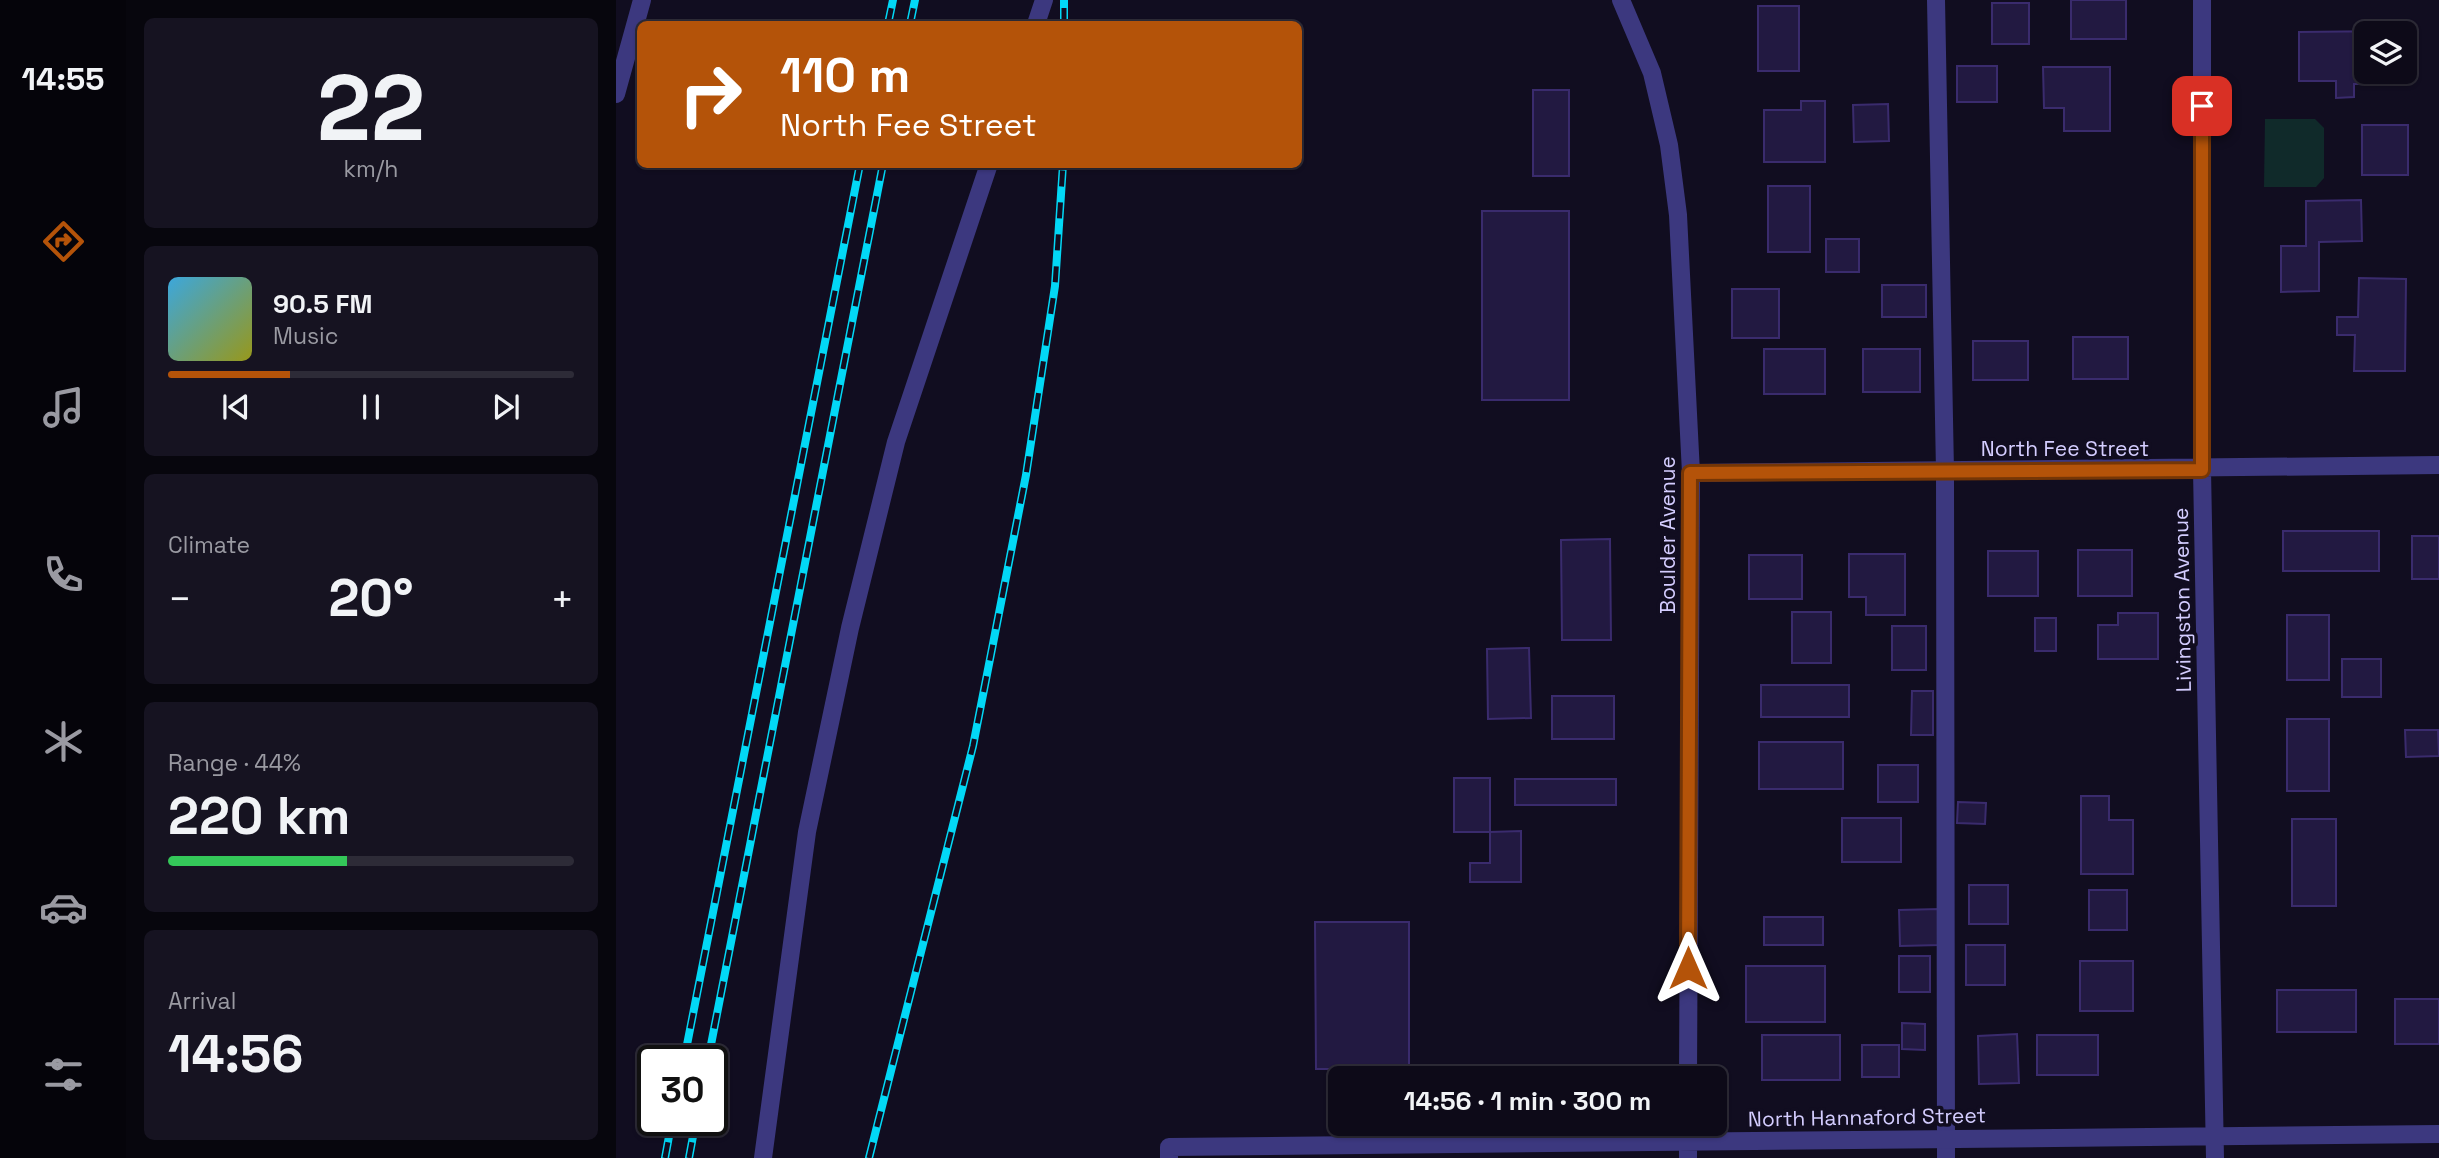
<!DOCTYPE html>
<meta charset="utf-8">
<style>
body{margin:0;font-family:"Space Grotesk",sans-serif;background:#161321;color:#f1f3f6;height:100vh;display:flex;flex-direction:column;font-size:26px;white-space:nowrap}
*{box-sizing:border-box;margin:0}
p{font-size:23px;color:#9a9aa2}
.icon{flex:none;width:38px;height:38px;fill:none;stroke:currentColor;stroke-width:2;stroke-linecap:round;stroke-linejoin:round}
.map{position:relative;flex:1;overflow:hidden}
.details{display:flex;flex-direction:column;gap:18px;padding:18px;background:#07060d;width:490px}
.details>*{flex:none}
.banner{position:absolute;left:21px;top:21px;width:665px;height:147px;border-radius:10px;box-shadow:0 2px 5px #0004,0 0 0 2px #2d2b37;background:#b45309;color:#fff;overflow:hidden}
.buttons{position:absolute;left:1738px;top:21px;display:grid;gap:14px}
.buttons a{display:grid;place-items:center;width:63px;height:63px;border-radius:10px;background:#0d0a18;box-shadow:0 2px 5px #0004,0 0 0 2px #2d2b37;font-size:35px}
.speed{position:absolute;left:21px;top:1045px;display:flex;gap:14px;font-size:35px;font-weight:700;text-align:center}
.speed>*{display:grid;place-content:center;width:91px;height:91px;border-radius:50%;background:#0d0a18;box-shadow:0 2px 5px #0004,0 0 0 2px #2d2b37;line-height:1}
.speed .limit{border:4px solid #111;border-radius:10px;background:#fff;color:#111}
.pin{position:absolute;display:grid;place-items:center;width:60px;height:60px;color:#fff;margin:-30px;border-radius:14px;box-shadow:0 4px 10px #0006}
.me{position:absolute;width:77px;margin:-38px;rotate:0deg;stroke-linejoin:round;filter:drop-shadow(0 0 5px #0008)}
.turn{display:flex;align-items:center;gap:24px;height:147px;padding:0 28px;font-size:32px}
.turn .icon{width:91px;height:91px;stroke-width:2.5}
.turn b{display:block;font-size:49px;line-height:60px}
.big{font-size:52px;font-weight:600;line-height:1.1}
.details .card{flex:1;display:flex;flex-direction:column;justify-content:center;gap:10px;min-width:0;padding:0 24px;border-radius:10px;background:#161321}
.details .dial{align-items:center;gap:0}
.dial b{font-size:91px;line-height:1}
.song{display:flex;align-items:center;gap:21px}
.cover{width:84px;height:84px;border-radius:10px;background:linear-gradient(135deg,hsl(200 70% 55%),hsl(60 70% 35%))}
.played{height:7px;border-radius:4px;background:linear-gradient(90deg,#b45309 30%,#2d2b37 30%)}
.keys{display:flex;justify-content:space-around;direction:ltr}
.heat{display:flex;justify-content:space-between;align-items:center;font-size:38px;direction:ltr}
.charge{height:10px;border-radius:5px;background:linear-gradient(90deg,#34c759 44%,#2d2b37 0)}
.trip{position:absolute;left:712px;top:1066px;width:399px;height:70px;border-radius:10px;background:#0d0a18;box-shadow:0 2px 5px #0004,0 0 0 2px #2d2b37;font-weight:600;line-height:70px;text-align:center}
main{display:flex;flex:1;min-height:0}
.tabs{display:flex;flex-direction:column;width:126px;justify-content:space-around;align-items:center;background:#05040a;color:#9a9aa2}
.tabs .icon{width:49px;height:49px}
.tabs .on{color:#b45309}
.tabs b{font-size:32px;color:#f1f3f6}
.map>svg:first-child{display:block}
.green{fill:#102a2a}
.building{fill:#221941;stroke:#3a2b6d;stroke-width:2}
.lines{fill:none;stroke-linecap:round;stroke-linejoin:round}
.lane{stroke:#3c387f;stroke-width:18}
.street{stroke:#3c387f;stroke-width:18}
.rail-casing{stroke:#02d8f6;stroke-width:8}
.rail{stroke:#110d20;stroke-width:5;stroke-dasharray:16;stroke-linecap:butt}
.route-casing{stroke:#753606;stroke-width:18}
.route{stroke:#b45309;stroke-width:12}
.labels{text-anchor:middle;dominant-baseline:central;stroke-width:7;stroke-linejoin:round;paint-order:stroke}
.street-label{font-size:21px;fill:#d4cdff;stroke:#110d20}
</style>
<main>
<nav class="tabs">
<b>14:55</b>
<svg class="icon on" aria-label="directions" viewBox="0 0 24 24"><path d="M12 3l9 9-9 9-9-9zM9 14v-3h6M13 9l2 2-2 2"/></svg>
<svg class="icon" aria-label="music" viewBox="0 0 24 24"><path d="M9 18V5l10-2v13"/><circle cx="6" cy="18" r="3"/><circle cx="16" cy="16" r="3"/></svg>
<svg class="icon" aria-label="phone" viewBox="0 0 24 24"><path d="M5 4h4l2 5-3 2q2 4 5 5l2-3 5 2v4C11 20 4 13 5 4z"/></svg>
<svg class="icon" aria-label="climate" viewBox="0 0 24 24"><path d="M12 3v18M4 7l16 10M4 17L20 7"/></svg>
<svg class="icon" aria-label="car" viewBox="0 0 24 24"><path d="M5 17H2v-5l4-1 3-4h7l3 4 3 1v5h-3M9 17h6M6 11h13"/><circle cx="7" cy="17" r="2"/><circle cx="17" cy="17" r="2"/></svg>
<svg class="icon" aria-label="filters" viewBox="0 0 24 24"><path d="M4 7h16M4 17h16"/><circle cx="9" cy="7" r="2"/><circle cx="15" cy="17" r="2"/></svg>
</nav>
<section class="details">
<div class="card dial"><b>22</b><p>km/h</p></div>
<div class="card">
<div class="song"><i class="cover"></i><div><b>90.5 FM</b><p>Music</p></div></div>
<div class="played"></div>
<div class="keys"><svg class="icon" aria-label="previous" viewBox="0 0 24 24"><path d="M18 5L8 12l10 7zM5 5v14"/></svg><svg class="icon" aria-label="pause" viewBox="0 0 24 24"><path d="M8 5v14M16 5v14"/></svg><svg class="icon" aria-label="next" viewBox="0 0 24 24"><path d="M6 5l10 7-10 7zM19 5v14"/></svg></div>
</div>
<div class="card"><p>Climate</p>
<div class="heat"><a>−</a><b class="big">20°</b><a>+</a></div>
</div>
<div class="card"><p>Range · 44%</p><b class="big">220 km</b><div class="charge"></div></div>
<div class="card"><p>Arrival</p><b class="big">14:56</b></div>
</section>
<div class="map">
<svg width="1823" height="1158" viewBox="0 0 1823 1158">
<rect width="100%" height="100%" fill="#110d20"/>
<path class="green" d="M1649,119H1699L1708,128V178L1700,187H1648Z"/>
<path class="building" d="M1455,0H1510V39H1455Z
M1376,3H1413V44H1376Z
M1142,6H1183V71H1142Z
M1773,31L1750,33V72H1773L1774,84H1738V97L1720,98V81H1683V32Z
M1341,66H1381V102H1341Z
M1427,67H1494V131H1448V108H1428Z
M917,90H953V176H917Z
M1185,101H1209V162H1148V110H1185Z
M1272,104L1273,141L1238,142L1237,105Z
M1746,125H1792V175H1746Z
M1152,186H1194V252H1152Z
M1745,200L1746,241L1703,242V291L1665,292V246H1690V201Z
M866,211H953V400H866Z
M1210,239H1243V272H1210Z
M1743,278L1790,279L1789,371H1738L1739,335H1721V317H1742Z
M1266,285H1310V317H1266Z
M1116,289H1163V338H1116Z
M1457,337H1512V379H1457Z
M1357,341H1412V380H1357Z
M1148,349H1209V394H1148Z
M1247,349H1304V392H1247Z
M1667,531H1763V571H1667Z
M1796,536H1823V579H1796Z
M994,539L995,640H946L945,540Z
M1462,550H1516V596H1462Z
M1372,551H1422V596H1372Z
M1233,554H1289V615H1250V597H1233Z
M1133,555H1186V599H1133Z
M1176,612H1215V663H1176Z
M1502,613H1542V659H1482V625H1502Z
M1671,615H1713V680H1671Z
M1419,618H1440V651H1419Z
M1276,626H1310V670H1276Z
M913,648L915,718L872,719L871,649Z
M1726,659H1765V697H1726Z
M1145,685H1233V717H1145Z
M1296,691H1317V735H1295Z
M936,696H998V739H936Z
M1671,719H1713V791H1671Z
M1789,730H1822L1823,756L1790,757Z
M1143,742H1227V789H1143Z
M1262,765H1302V802H1262Z
M838,778H874V832H838Z
M899,779H1000V805H899Z
M1465,796H1493V820H1517V874H1465Z
M1342,802L1370,803L1369,824L1341,823Z
M1226,818H1285V862H1226Z
M1676,819H1720V906H1676Z
M905,831V882H854V863H874V832Z
M1353,885H1392V924H1353Z
M1473,890H1511V930H1473Z
M1323,909L1324,945L1284,946L1283,910Z
M1148,917H1207V945H1148Z
M699,922H793V1069H700Z
M1350,945H1389V985H1350Z
M1283,956H1314V992H1283Z
M1464,961H1517V1011H1464Z
M1130,966H1209V1022H1130Z
M1661,990H1740V1032H1661Z
M1779,999H1823V1044H1779Z
M1286,1023L1309,1024V1050L1286,1049Z
M1401,1034L1403,1083L1363,1084L1362,1036Z
M1146,1035H1224V1080H1146Z
M1421,1035H1482V1075H1421Z
M1246,1045H1283V1077H1246Z"/>
<g class="lines">
<path class="lane" d="M1320,0L1329,471L1330,1158
M420,24L428,0
M0,94L26,0
M147,1158L191,832L234,628L280,442L373,164"/>
<path class="street" d="M1005,0L1036,73L1053,145L1062,215L1075,473L1072,1078
M1586,0V470L1599,1158
M1075,473L1823,465
M1072,1124V1158
M553,1158V1147L1823,1134"/>
<g class="rail-casing">
<path id="rail" d="M272,24L277,0
M294,24L299,0
M448,24V0
M68,1060L244,164
M92,1060L267,164
M49,1158L56,1120
M73,1158L80,1120
M253,1158L357,746L410,475L439,286L447,164"/>
</g>
<use href="#rail" class="rail"/>
</g>
<g class="lines">
<g class="route-casing">
<path id="route" d="M1072,968L1074,473L1586,470V106"/>
</g>
<use href="#route" class="route"/>
</g>
<g class="labels">
<g class="street-label">
<text x="1449" y="448">North Fee Street</text>
<text transform="translate(1051 535) rotate(-90)">Boulder Avenue</text>
<text transform="translate(1566 600) rotate(-91)">Livingston Avenue</text>
<text transform="translate(1251 1117) rotate(-1)">North Hannaford Street</text>
</g>
</g>
</svg>
<div class="buttons">
<a><svg class="icon" aria-label="layers" viewBox="0 0 24 24"><path d="M12 4l9 5-9 5-9-5zM3 14l9 5 9-5"/></svg></a>
</div>
<div class="speed"><div class="limit">30</div></div>
<div class="pin" style="left:1586px;top:106px;background:#d93025"><svg class="icon" aria-label="arrive" viewBox="0 0 24 24"><path d="M6 21V4h12l-3 4 3 4H6"/></svg></div>
<svg class="me" style="left:1072px;top:968px" viewBox="-20 -20 40 40"><path d="M0-17L14 15 0 8-14 15z" fill="#b45309" stroke="#fff" stroke-width="4"/></svg>
<div class="trip">14:56 · 1 min · 300 m</div>
<div class="banner">
<div class="turn"><svg class="icon" aria-label="right" viewBox="0 0 24 24"><path d="M7 20v-9h11M14 6l5 5-5 5"/></svg><div><b>110 m</b>North Fee Street</div></div>
</div>
</div>
</main>
